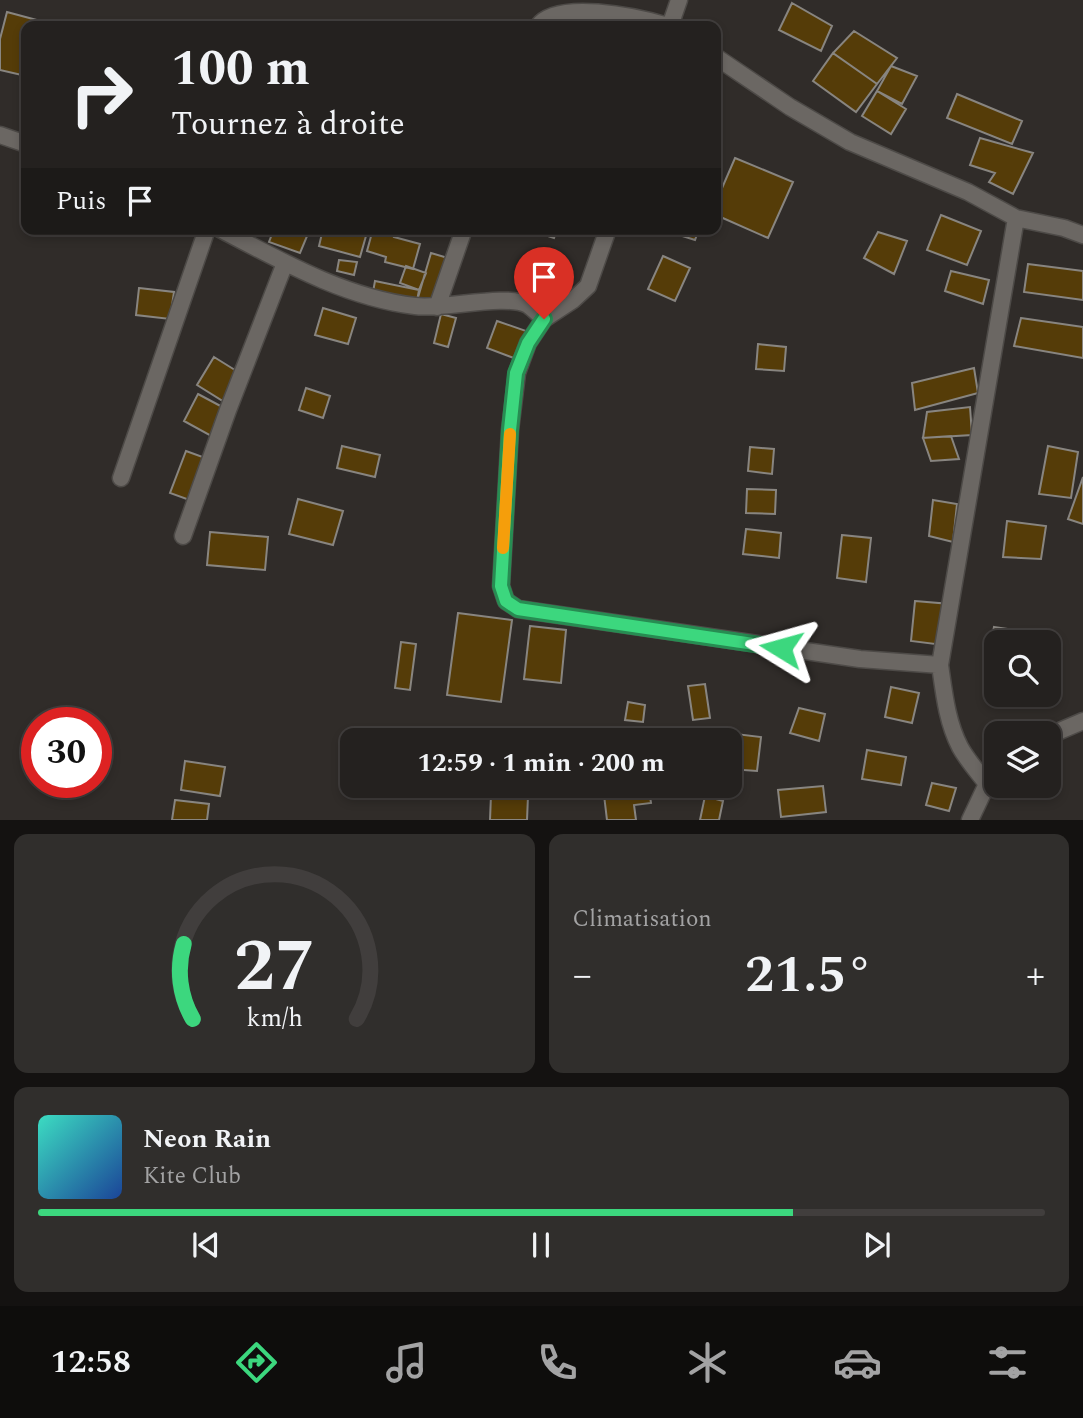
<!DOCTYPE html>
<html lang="fr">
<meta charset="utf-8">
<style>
body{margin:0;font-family:Spectral,serif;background:#302e2c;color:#f1f3f6;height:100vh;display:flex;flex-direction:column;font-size:26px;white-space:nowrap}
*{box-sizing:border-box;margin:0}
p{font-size:23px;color:#a3a3a4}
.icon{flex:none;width:38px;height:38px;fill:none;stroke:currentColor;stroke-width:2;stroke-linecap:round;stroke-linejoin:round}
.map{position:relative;height:820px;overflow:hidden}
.drawer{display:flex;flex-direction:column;gap:14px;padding:14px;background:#141211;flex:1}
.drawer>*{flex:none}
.guide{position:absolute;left:21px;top:21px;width:700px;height:214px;border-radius:14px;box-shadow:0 4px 10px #0003,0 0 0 2px #413e3d;background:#24211f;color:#f1f3f6;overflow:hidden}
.controls{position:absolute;left:984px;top:630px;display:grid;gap:14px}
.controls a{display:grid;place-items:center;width:77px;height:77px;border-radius:14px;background:#24211f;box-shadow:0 4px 10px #0003,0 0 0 2px #413e3d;font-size:35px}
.speed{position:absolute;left:21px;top:707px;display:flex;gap:14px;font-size:35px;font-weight:700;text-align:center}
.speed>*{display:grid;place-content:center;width:91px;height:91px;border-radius:50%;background:#24211f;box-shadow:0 4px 10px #0003,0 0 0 2px #413e3d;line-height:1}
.speed .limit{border:10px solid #d22;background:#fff;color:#111}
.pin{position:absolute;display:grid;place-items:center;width:60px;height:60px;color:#fff;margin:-72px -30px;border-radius:50% 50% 50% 0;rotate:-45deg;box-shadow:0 0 7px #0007}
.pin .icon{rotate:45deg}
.me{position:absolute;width:77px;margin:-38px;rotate:278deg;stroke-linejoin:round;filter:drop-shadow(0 0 5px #0008)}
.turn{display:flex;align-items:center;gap:24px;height:147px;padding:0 35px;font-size:32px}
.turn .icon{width:91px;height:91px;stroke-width:2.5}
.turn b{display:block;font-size:49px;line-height:60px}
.then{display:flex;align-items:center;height:66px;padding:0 35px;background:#0003;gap:14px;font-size:26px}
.big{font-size:52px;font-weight:700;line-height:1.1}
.drawer .tile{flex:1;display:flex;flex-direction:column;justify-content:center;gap:10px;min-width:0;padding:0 24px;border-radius:14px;background:#302e2c}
.drawer .dial{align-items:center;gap:0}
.dial svg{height:182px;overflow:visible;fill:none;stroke:#413e3d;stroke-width:7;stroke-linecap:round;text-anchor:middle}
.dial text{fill:#f1f3f6;stroke:none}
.song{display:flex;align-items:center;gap:21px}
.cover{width:84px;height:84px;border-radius:10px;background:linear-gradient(135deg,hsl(170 70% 55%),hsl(220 70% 35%))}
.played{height:7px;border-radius:4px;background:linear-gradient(90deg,#3cd77e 75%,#413e3d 75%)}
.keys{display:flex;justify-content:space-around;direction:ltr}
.heat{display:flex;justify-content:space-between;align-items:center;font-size:38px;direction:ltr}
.drawer .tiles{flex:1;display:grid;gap:14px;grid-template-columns:1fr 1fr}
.tile:last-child{grid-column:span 2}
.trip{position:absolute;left:340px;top:728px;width:402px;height:70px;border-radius:14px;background:#24211f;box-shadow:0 4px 10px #0003,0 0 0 2px #413e3d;font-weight:700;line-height:70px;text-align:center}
.menu{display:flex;height:112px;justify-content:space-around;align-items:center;background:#0e0d0c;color:#a3a3a4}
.menu .icon{width:49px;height:49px}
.menu .on{color:#3cd77e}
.menu b{font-size:32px;color:#f1f3f6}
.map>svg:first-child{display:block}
.building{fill:#553c08;stroke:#888580;stroke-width:2}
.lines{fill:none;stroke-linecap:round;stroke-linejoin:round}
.street-casing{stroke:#4d4a47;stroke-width:19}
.street{stroke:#6b6763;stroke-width:16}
.route-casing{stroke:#278c52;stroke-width:18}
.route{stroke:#3cd77e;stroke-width:12}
.slow{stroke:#f59e0b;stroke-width:12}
</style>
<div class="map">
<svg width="1083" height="820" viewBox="0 0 1083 820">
<rect width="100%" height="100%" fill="#302c29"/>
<path class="building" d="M792,3L832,26L821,51L779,30Z
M7,12L59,26H26V76L0,70V39Z
M854,31L897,58L877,84L833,53Z
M833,53L877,84L856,112L813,81Z
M891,66L917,76L902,104L877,91Z
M877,91L906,109L891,134L862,116Z
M957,94L1022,121L1012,144L947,118Z
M980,138L1033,153L1013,194L989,182L995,173L970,165Z
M735,158L793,182L768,238L716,215V202Z
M941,215L981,231L967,265L927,250Z
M274,229H310L300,253L269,242Z
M323,229H368L360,257L319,246Z
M373,229L396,230L394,237L420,244L413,269L385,262L386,257L367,251Z
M526,229H557L554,238Z
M667,229H699L695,240L666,231Z
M878,232L907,241L894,274L864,258Z
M431,253L458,261L443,309L417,301Z
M663,256L690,268L675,301L648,289Z
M339,260L357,262L354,275L337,271Z
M1028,264L1083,271V300L1024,292Z
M406,266L426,273L419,290L400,283Z
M951,271L989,280L983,304L945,291Z
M375,281L419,290L417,301L373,292Z
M139,288L174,292L170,319L136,315Z
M323,308L356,318L348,344L315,335Z
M441,314L456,318L448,347L434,343Z
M1021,318L1083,327V358L1014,346Z
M497,321L529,332L519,360L487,348Z
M758,344L786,347L784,371L756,369Z
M214,357L243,375L226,403L197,385Z
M974,368L978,393L915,410L912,383Z
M306,388L330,396L323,418L299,410Z
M198,394L228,410L213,437L184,421Z
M970,407L972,435L923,438L927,412Z
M951,436L959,459L931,461L923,438Z
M342,446L380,455L375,477L337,468Z
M1048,446L1078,452L1071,498L1039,494Z
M750,447L774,449L772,474L748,471Z
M186,451L211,460L195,502L170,493Z
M1083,477V524L1068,519Z
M747,489L776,490L775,514L746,513Z
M298,499L343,511L333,545L289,534Z
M933,500L957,504L953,542L929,536Z
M1007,521L1046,526L1041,559L1003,557Z
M746,529L781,533L779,558L743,554Z
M210,532L268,537L265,570L207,565Z
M842,535L871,538L866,582L837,578Z
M915,601L950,604L943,645L911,641Z
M458,613L512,620L501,702L447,695Z
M530,626L566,630L561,683L524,679Z
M994,627L1022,631L1020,642H996V666L987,665Z
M401,642L416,644L410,690L395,688Z
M705,684L710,718L693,720L688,686Z
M891,687L919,693L912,723L885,717Z
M628,702L645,705L643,722L625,720Z
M799,708L825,714L819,741L790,733Z
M719,732L761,737L757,771L730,769V740H718Z
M867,750L906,757L901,785L862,779Z
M185,761L225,767L220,796L181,790Z
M48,782H82L81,789Z
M932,783L956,788L949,811L926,805Z
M823,786L826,812L781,817L778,790Z
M649,790L651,803L634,805L636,820H607L604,795Z
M491,795L528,796L527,820H490Z
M705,796L723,801L719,820H700Z
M175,800L209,804L207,820H172Z"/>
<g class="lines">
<g class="street-casing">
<path id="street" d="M538,26C557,0 635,16 668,26
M670,26L679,0
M716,57L790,107L850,142L968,192L1016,218L1064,228L1083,235
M0,135L26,144
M220,229C281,261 346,298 415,306C444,310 505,293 528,305C534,309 539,315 544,319
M608,229L588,286L573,300L544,319L528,343L517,373L510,430L501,586L506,601L518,609L860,659L940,665
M437,307L464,229
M121,478L207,229
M183,536L228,410L285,263
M1048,736L1083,721
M987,784C978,772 967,760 960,747C947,722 944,693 940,665L1016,218
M970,820L987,784L996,776"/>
</g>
<use href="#street" class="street"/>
</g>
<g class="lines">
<g class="route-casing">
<path id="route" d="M544,319L528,343L516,373L510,430L501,586L506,601L518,609L781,648"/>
</g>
<use href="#route" class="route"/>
<path class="slow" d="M503,548L510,434"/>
</g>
</svg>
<div class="controls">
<a><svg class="icon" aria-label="search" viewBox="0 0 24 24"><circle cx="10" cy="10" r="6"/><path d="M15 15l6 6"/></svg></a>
<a><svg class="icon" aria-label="layers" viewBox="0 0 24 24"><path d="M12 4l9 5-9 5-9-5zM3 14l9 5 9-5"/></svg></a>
</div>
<div class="speed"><div class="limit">30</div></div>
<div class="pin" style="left:544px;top:319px;background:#d93025"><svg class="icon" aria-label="arrive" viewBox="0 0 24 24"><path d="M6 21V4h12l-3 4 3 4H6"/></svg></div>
<svg class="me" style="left:781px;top:648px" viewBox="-20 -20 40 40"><path d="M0-17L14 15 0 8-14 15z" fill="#3cd77e" stroke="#fff" stroke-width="4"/></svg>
<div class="trip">12:59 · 1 min · 200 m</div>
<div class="guide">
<div class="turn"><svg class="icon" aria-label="right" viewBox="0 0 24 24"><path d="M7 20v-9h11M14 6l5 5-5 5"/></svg><div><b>100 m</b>Tournez à droite</div></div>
<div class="then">Puis<svg class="icon" aria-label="arrive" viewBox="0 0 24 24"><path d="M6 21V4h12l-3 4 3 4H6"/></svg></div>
</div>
</div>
<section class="drawer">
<div class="tiles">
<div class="tile dial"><svg viewBox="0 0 100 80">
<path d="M14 69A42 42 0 1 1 86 69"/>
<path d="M14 69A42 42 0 0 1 10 36" stroke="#3cd77e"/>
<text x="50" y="56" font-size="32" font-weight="700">27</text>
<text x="50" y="72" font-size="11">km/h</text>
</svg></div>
<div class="tile"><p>Climatisation</p>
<div class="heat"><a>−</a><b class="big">21.5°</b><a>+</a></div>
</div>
<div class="tile">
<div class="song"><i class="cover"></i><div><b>Neon Rain</b><p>Kite Club</p></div></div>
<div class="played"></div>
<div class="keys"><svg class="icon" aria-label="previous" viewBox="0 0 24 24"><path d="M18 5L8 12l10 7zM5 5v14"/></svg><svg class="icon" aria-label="pause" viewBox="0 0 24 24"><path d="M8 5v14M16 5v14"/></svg><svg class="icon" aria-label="next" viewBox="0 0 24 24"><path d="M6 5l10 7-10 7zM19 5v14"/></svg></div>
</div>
</div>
</section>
<nav class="menu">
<b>12:58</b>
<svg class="icon on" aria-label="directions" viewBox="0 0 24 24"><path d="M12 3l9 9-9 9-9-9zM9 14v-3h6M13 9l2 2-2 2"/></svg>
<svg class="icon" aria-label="music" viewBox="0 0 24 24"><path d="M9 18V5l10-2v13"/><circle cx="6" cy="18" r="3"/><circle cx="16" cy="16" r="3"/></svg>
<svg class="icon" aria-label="phone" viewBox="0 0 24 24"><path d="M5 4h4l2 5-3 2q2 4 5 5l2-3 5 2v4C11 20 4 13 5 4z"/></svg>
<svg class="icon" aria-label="climate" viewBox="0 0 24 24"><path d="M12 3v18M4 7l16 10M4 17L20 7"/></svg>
<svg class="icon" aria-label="car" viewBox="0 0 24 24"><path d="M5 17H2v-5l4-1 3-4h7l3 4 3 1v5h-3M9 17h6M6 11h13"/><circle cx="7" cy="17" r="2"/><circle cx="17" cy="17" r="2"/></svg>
<svg class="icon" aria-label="filters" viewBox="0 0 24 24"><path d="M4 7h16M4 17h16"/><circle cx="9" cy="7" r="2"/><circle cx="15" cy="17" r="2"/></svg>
</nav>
